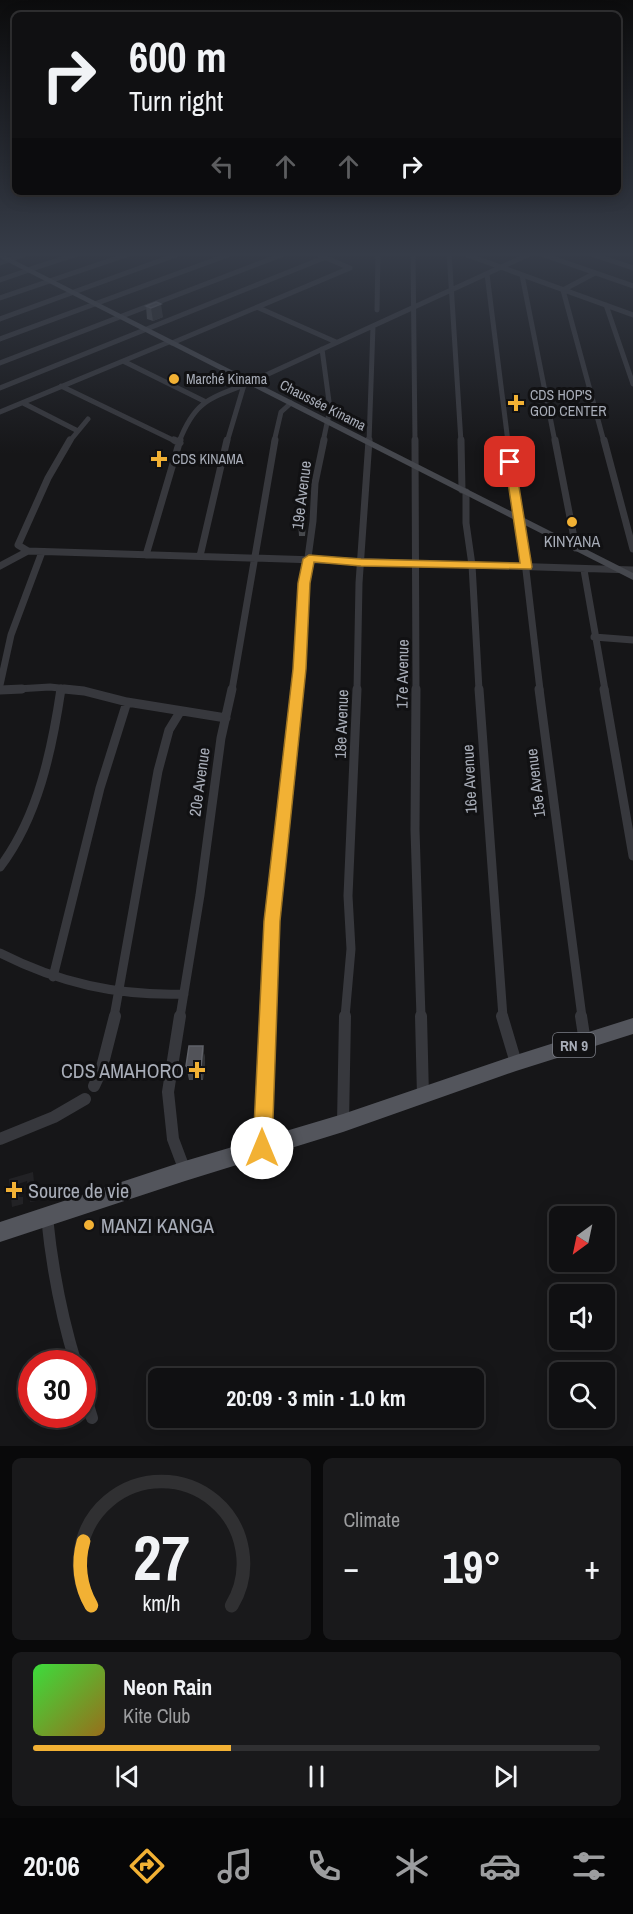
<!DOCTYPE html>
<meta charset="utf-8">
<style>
body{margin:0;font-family:"Archivo Narrow",sans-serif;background:#19191b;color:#f1f3f6;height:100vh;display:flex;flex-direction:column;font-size:22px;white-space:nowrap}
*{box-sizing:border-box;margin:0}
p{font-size:20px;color:#9c9d9f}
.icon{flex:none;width:33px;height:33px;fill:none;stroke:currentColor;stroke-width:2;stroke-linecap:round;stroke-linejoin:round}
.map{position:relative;height:1446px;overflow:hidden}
.side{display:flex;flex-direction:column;gap:12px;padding:12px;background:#09090a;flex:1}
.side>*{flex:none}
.hud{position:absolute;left:12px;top:12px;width:609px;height:183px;border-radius:9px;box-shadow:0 3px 15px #0003,0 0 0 2px #303032;background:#101012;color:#f1f3f6;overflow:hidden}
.needle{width:39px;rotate:213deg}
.buttons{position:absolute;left:549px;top:1206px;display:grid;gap:12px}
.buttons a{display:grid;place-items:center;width:66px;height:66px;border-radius:9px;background:#101012;box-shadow:0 3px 15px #0003,0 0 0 2px #303032;font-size:30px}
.speed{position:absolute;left:18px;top:1350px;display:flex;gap:12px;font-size:30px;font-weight:700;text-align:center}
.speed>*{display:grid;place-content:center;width:78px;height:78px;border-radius:50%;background:#101012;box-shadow:0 3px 15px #0003,0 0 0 2px #303032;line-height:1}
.speed .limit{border:9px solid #d22;background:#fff;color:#111}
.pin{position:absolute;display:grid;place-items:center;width:51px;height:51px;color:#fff;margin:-26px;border-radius:12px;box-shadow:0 3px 9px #0006}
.me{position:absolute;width:66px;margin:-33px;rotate:0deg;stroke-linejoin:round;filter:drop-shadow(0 0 4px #0008)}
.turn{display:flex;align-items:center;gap:21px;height:126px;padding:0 18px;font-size:27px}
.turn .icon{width:78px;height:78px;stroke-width:2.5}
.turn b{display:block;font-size:42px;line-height:51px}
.lanes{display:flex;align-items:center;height:57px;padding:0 18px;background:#0003;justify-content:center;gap:30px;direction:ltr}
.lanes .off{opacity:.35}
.big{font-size:45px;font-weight:800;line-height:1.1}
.side .card{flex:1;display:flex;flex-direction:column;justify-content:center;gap:9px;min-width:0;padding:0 21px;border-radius:9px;background:#19191b}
.side .dial{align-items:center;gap:0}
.dial svg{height:156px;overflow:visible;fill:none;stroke:#303032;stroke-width:7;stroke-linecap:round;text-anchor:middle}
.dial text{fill:#f1f3f6;stroke:none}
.song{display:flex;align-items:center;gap:18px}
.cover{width:72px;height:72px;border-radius:9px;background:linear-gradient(135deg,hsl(120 70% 55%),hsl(40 70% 35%))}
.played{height:6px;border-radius:3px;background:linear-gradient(90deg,#f2b134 35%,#303032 35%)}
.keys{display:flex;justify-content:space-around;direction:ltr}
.heat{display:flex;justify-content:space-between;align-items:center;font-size:33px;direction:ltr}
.side .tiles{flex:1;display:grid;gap:12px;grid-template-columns:1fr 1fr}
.card:last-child{grid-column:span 2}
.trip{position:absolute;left:148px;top:1368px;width:336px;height:60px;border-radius:9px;background:#101012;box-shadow:0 3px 15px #0003,0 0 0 2px #303032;font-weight:800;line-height:60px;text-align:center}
.tab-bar{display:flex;height:96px;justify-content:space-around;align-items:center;background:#060607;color:#9c9d9f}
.tab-bar .icon{width:42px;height:42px}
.tab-bar .selected{color:#f2b134}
.tab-bar b{font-size:27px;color:#f1f3f6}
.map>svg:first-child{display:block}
.built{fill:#222225}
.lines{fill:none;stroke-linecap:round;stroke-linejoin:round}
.street-far3{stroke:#37383d;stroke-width:5}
.street-far2{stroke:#37383d;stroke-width:7}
.street-far1{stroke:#37383d;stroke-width:9}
.street{stroke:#37383d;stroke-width:12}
.secondary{fill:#45474d;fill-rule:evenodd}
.primary{fill:#53555c;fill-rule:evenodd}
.wall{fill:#47494d}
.shaded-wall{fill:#2f3033}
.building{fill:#525359;stroke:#5f6168;stroke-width:1.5}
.route{fill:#f2b134;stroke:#9d7322;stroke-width:1.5}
.poi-dot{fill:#f2b134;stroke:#111113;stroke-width:2}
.labels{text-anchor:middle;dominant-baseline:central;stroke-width:6;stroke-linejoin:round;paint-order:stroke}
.far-poi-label{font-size:14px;fill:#a8adb8;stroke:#111113;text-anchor:start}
.far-street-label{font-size:14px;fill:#a8adb8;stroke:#111113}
.shield{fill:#111113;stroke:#7b7e86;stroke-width:1.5}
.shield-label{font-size:15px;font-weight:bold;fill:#a8adb8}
.street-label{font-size:16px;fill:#a8adb8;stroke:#111113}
.poi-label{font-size:16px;fill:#a8adb8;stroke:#111113}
.near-poi-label{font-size:20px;fill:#a8adb8;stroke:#111113;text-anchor:start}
</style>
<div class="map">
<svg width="633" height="1446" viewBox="0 0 633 1446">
<rect width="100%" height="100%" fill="#161618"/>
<path class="built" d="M33,1172L36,1201L30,1202L27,1181L18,1184L19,1197H23V1204L12,1207L9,1179Z"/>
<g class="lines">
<path class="street-far3" d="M312,252L350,268
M413,252L415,442
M449,252L461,442
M459,252L633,315
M535,252L633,286
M585,252L633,268
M0,263L32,252
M28,270L83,252
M595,273L563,290L604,442
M487,274L508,442
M522,275L555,442
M0,280L29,270
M0,298L135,252
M606,305L633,384
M259,308L336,342
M377,310L378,252
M0,319L184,252
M0,339L236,252
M172,343L350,268
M322,349L330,409L323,442
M123,361L204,401
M0,363L289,252
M61,386L177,442
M0,388L326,257
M23,403L76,430
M0,412L169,342
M69,442L88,419
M179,442C194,403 207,399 244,385L534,252
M227,442L244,385
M274,442L281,412L291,403
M369,442L373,326"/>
<path class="street-far2" d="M70,440L48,478L18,545L28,551L633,570
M174,440L180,443
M415,440L416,690
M461,440L462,490
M507,440L517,518
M555,440L576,548
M604,440L633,549
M466,492V523L472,565L479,690
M520,519L540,690
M146,555L180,440
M200,556L227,440
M0,566L28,551
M584,570L605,690
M594,637L633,640
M0,685L11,635L42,552
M0,690L50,687L77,690
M232,690L275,440
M297,690L303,594L313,521L315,483L324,440
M357,690L359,583L369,440"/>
<path class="street-far1" d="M64,689L84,691L127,702L226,718
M416,689L415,830L421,1017
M479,689L503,1017
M539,689L582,1017
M604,689L633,856
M0,690L22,689
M0,867C38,817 52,750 61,689
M0,953C59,983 117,996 184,994
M53,977L100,788L127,702
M114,1017L158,771L169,730L180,712
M180,1017L200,895L221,738L232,689
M268,1017L272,921L297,689
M345,1017L351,949L348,896L357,689"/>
<path class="street" d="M180,1016L168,1092L173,1139L185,1171
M421,1016L423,1096
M502,1016L516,1063
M581,1016L585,1042
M94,1086L101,1071L115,1016
M343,1123L345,1016
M0,1139L54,1117L85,1099
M262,1147L268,1016
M47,1217C52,1268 61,1315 76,1364
M82,1385L92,1418"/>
<path class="secondary" d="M0,253L633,573V580L0,258Z"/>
<path class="primary" d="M633,1018V1034L516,1071L343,1132L185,1181L0,1242V1222L185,1161L343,1114L516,1055Z"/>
</g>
<path class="wall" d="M156,302L163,317L153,321L147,319L146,306Z
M306,513L305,536H299L298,521Z
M203,1046L205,1060L203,1080H189L186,1066Z"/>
<path class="shaded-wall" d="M161,304L163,317L153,321L151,308Z
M306,513V528L305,536V521Z
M203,1046L205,1060L203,1080L201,1067Z"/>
<path class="building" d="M156,302L161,304L151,308L146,306Z
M302,513H306L305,521H298Z
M189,1046H203L201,1067L186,1066Z"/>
<linearGradient id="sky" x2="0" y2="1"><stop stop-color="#0c0c0d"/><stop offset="0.56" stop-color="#363c48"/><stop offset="1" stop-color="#363c48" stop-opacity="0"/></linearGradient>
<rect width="633" height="454" fill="url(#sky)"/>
<path class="route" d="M510,459L515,462L532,567L531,569L361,566L314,562L310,583L306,669L280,921L272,1148L269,1154L262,1157L256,1154L253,1148L264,921L293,669L298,583L303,559L309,555L361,559L520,563L505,462Z"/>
<g class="poi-dot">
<circle cx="174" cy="379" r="6"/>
<path d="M513 394h6v6h6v6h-6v6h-6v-6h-6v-6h6z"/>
<path d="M156 450h6v6h6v6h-6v6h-6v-6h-6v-6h6z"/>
<circle cx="572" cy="522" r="6"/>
<path d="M194 1061h6v6h6v6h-6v6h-6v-6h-6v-6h6z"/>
<path d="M11 1181h6v6h6v6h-6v6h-6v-6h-6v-6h6z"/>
<circle cx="89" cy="1225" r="6"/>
</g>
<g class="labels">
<g class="far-poi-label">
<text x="186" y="379">Marché Kinama</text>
<text x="530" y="395">CDS HOP'S<tspan x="530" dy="16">GOD CENTER</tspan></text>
<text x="172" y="459">CDS KINAMA</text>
</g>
<g class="far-street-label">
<text transform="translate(323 405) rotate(27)">Chaussée Kinama</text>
</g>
<rect class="shield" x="553" y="1033" width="42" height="24" rx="4.5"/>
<g class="shield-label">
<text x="574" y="1045">RN 9</text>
</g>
<g class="street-label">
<text transform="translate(301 495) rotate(-83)">19e Avenue</text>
<text transform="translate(402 674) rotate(-89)">17e Avenue</text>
<text transform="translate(341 724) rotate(-88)">18e Avenue</text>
<text transform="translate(469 779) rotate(-93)">16e Avenue</text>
<text transform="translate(199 782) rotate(-82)">20e Avenue</text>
<text transform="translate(535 783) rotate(-97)">15e Avenue</text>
</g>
<g class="poi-label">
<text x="572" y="541">KINYANA</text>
</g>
<g class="near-poi-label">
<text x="184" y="1070" text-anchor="end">CDS AMAHORO</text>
<text x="28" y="1190">Source de vie</text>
<text x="101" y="1225">MANZI KANGA</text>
</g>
</g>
</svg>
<div class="buttons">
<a><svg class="needle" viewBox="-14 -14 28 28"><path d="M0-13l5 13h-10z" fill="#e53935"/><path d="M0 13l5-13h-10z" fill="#9c9d9f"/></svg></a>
<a><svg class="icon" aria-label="sound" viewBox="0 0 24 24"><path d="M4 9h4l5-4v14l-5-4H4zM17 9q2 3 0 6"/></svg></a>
<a><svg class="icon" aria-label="search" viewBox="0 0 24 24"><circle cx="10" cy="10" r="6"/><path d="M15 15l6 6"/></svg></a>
</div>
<div class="speed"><div class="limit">30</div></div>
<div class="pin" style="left:510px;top:462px;background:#d93025"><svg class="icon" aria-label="arrive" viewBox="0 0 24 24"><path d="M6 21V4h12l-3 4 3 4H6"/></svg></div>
<svg class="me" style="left:262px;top:1148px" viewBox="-20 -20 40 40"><circle r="19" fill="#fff"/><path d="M0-13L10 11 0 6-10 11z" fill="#f2b134"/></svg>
<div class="trip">20:09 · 3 min · 1.0 km</div>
<div class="hud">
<div class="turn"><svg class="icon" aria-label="right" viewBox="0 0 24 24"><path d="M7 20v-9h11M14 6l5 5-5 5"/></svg><div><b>600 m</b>Turn right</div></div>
<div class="lanes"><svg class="icon off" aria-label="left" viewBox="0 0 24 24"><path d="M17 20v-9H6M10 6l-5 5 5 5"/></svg><svg class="icon off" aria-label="ahead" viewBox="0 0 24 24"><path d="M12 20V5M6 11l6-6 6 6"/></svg><svg class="icon off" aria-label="ahead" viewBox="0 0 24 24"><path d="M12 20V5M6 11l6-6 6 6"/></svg><svg class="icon" aria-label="right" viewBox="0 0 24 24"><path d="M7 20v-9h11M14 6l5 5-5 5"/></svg></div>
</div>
</div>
<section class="side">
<div class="tiles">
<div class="card dial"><svg viewBox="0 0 100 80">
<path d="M14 69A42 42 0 1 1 86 69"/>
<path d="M14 69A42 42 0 0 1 10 36" stroke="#f2b134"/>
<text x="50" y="56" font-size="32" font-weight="700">27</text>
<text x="50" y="72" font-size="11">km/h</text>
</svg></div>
<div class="card"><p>Climate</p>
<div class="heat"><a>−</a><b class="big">19°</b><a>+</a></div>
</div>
<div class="card">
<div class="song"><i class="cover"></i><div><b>Neon Rain</b><p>Kite Club</p></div></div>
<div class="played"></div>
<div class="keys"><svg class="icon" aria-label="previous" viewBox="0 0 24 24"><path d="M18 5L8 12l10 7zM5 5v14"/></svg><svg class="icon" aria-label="pause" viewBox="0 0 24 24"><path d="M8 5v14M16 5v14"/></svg><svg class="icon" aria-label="next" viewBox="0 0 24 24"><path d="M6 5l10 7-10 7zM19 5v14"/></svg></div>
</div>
</div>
</section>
<nav class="tab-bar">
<b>20:06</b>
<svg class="icon selected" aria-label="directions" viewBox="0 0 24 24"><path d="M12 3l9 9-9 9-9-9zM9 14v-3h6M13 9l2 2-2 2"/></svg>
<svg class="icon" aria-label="music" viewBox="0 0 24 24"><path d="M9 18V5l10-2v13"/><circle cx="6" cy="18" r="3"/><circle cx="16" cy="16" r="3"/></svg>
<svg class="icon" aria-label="phone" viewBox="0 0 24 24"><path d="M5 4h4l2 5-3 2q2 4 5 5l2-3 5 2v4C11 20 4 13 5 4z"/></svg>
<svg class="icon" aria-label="climate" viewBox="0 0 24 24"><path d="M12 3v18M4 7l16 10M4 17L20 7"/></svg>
<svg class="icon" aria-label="car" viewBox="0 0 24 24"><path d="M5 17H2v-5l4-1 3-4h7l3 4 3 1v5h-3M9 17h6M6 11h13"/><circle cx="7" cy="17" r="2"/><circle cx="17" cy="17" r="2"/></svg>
<svg class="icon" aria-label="filters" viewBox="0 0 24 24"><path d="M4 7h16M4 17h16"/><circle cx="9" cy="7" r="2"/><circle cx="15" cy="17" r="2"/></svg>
</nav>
